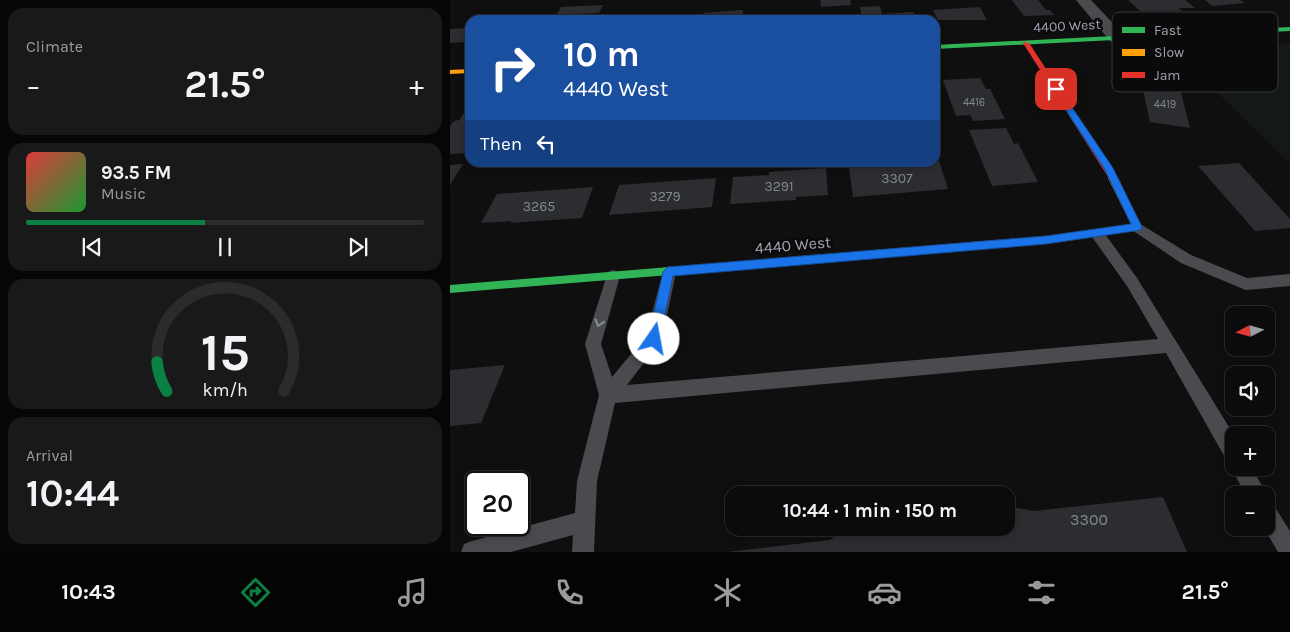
<!DOCTYPE html>
<meta charset="utf-8">
<style>
body{margin:0;font-family:Karla,sans-serif;background:#19191a;color:#f1f3f6;height:100vh;display:flex;flex-direction:column;font-size:19px;white-space:nowrap}
*{box-sizing:border-box;margin:0}
p{font-size:16px;color:#9a9b9d}
.icon{flex:none;width:28px;height:28px;fill:none;stroke:currentColor;stroke-width:2;stroke-linecap:round;stroke-linejoin:round}
.map{position:relative;flex:1;overflow:hidden}
.panel{display:flex;flex-direction:column;gap:8px;padding:8px;background:#060607;width:450px}
.panel>*{flex:none}
.guide{position:absolute;left:15px;top:15px;width:475px;height:152px;border-radius:15px;box-shadow:0 2px 8px #0003,0 0 0 1px #2b2b2d;background:#1a4fa0;color:#fff;overflow:hidden}
.needle{width:32px;rotate:264deg}
.fabs{position:absolute;left:775px;top:306px;display:grid;gap:10px}
.fabs a{display:grid;place-items:center;width:50px;height:50px;border-radius:10px;background:#0b0b0c;box-shadow:0 2px 8px #0003,0 0 0 1px #2b2b2d;font-size:25px}
.speed{position:absolute;left:15px;top:471px;display:flex;gap:10px;font-size:25px;font-weight:700;text-align:center}
.speed>*{display:grid;place-content:center;width:65px;height:65px;border-radius:50%;background:#0b0b0c;box-shadow:0 2px 8px #0003,0 0 0 1px #2b2b2d;line-height:1}
.speed .limit{border:2px solid #111;border-radius:8px;background:#fff;color:#111}
.pin{position:absolute;display:grid;place-items:center;width:42px;height:42px;color:#fff;margin:-21px;border-radius:10px;box-shadow:0 2px 8px #0006}
.me{position:absolute;width:55px;margin:-28px;rotate:12deg;stroke-linejoin:round;filter:drop-shadow(0 0 4px #0008)}
.turn{display:flex;align-items:center;gap:18px;height:105px;padding:0 15px;font-size:22px}
.turn .icon{width:65px;height:65px;stroke-width:2.5}
.turn b{display:block;font-size:35px;line-height:42px}
.then{display:flex;align-items:center;height:48px;padding:0 15px;background:#0003;gap:10px;font-size:19px}
.big{font-size:38px;font-weight:700;line-height:1.1}
.panel .tile{flex:1;display:flex;flex-direction:column;justify-content:center;gap:8px;min-width:0;padding:0 18px;border-radius:15px;background:#19191a}
.panel .dial{align-items:center;gap:0}
.dial svg{height:130px;overflow:visible;fill:none;stroke:#2b2b2d;stroke-width:7;stroke-linecap:round;text-anchor:middle}
.dial text{fill:#f1f3f6;stroke:none}
.song{display:flex;align-items:center;gap:15px}
.cover{width:60px;height:60px;border-radius:8px;background:linear-gradient(135deg,hsl(0 70% 55%),hsl(130 70% 35%))}
.played{height:5px;border-radius:2px;background:linear-gradient(90deg,#0b8043 45%,#2b2b2d 45%)}
.keys{display:flex;justify-content:space-around;direction:ltr}
.heat{display:flex;justify-content:space-between;align-items:center;font-size:28px;direction:ltr}
.trip{position:absolute;left:275px;top:486px;width:290px;height:50px;border-radius:15px;background:#0b0b0c;box-shadow:0 2px 8px #0003,0 0 0 1px #2b2b2d;font-weight:700;line-height:50px;text-align:center}
.menu{display:flex;height:80px;justify-content:space-around;align-items:center;background:#040405;color:#9a9b9d}
.menu .icon{width:35px;height:35px}
.menu .on{color:#0b8043}
.menu b{font-size:22px;color:#f1f3f6}
main{display:flex;flex:1;min-height:0}
.map>svg:first-child{display:block}
.green{fill:#141916}
.building{fill:#2c2d30}
.lines{fill:none;stroke-linecap:round;stroke-linejoin:round}
.lane{fill:#4a4b4f;fill-rule:evenodd}
.street{fill:#4a4b4f;fill-rule:evenodd}
.fast{fill:#30b455;fill-rule:evenodd}
.slow{fill:#ff9f0a;fill-rule:evenodd}
.jam{fill:#e5322d;fill-rule:evenodd}
.oneway{stroke:#8a8e98}
.route{fill:#1a73e8;stroke:#114b97}
.labels{text-anchor:middle;dominant-baseline:central;stroke-width:5;stroke-linejoin:round;paint-order:stroke}
.far-number-label{font-size:11px;fill:#838691}
.far-street-label{font-size:14px;fill:#a0a4b1;stroke:#0a0a0b}
.number-label{font-size:14px;fill:#838691}
.street-label{font-size:16px;fill:#a0a4b1;stroke:#0a0a0b}
.near-number-label{font-size:16px;fill:#838691}
.key{fill:#0a0a0b;stroke:#37383d;stroke-width:1}
.key-label{font-size:14px;fill:#a0a4b1}
</style>
<main>
<section class="panel">
<div class="tile"><p>Climate</p>
<div class="heat"><a>−</a><b class="big">21.5°</b><a>+</a></div>
</div>
<div class="tile">
<div class="song"><i class="cover"></i><div><b>93.5 FM</b><p>Music</p></div></div>
<div class="played"></div>
<div class="keys"><svg class="icon" aria-label="previous" viewBox="0 0 24 24"><path d="M18 5L8 12l10 7zM5 5v14"/></svg><svg class="icon" aria-label="pause" viewBox="0 0 24 24"><path d="M8 5v14M16 5v14"/></svg><svg class="icon" aria-label="next" viewBox="0 0 24 24"><path d="M6 5l10 7-10 7zM19 5v14"/></svg></div>
</div>
<div class="tile dial"><svg viewBox="0 0 100 80">
<path d="M14 69A42 42 0 1 1 86 69"/>
<path d="M14 69A42 42 0 0 1 8 51" stroke="#0b8043"/>
<text x="50" y="56" font-size="32" font-weight="700">15</text>
<text x="50" y="72" font-size="11">km/h</text>
</svg></div>
<div class="tile"><p>Arrival</p><b class="big">10:44</b></div>
</section>
<div class="map">
<svg width="840" height="552" viewBox="0 0 840 552">
<rect width="100%" height="100%" fill="#0f0f10"/>
<path class="green" d="M840,43V163L723,50Z"/>
<path class="building" d="M370,0H400L401,5L371,7Z
M562,0H588L596,10H600L604,15L574,16Z
M678,0H735L745,8H729L732,11H690Z
M755,0H790L795,3L762,6Z
M153,5L149,13L106,15L111,7Z
M430,6L432,14L463,12L466,20H412L410,7Z
M530,7L537,20H488L483,10Z
M293,10L292,20H251L253,13Z
M370,15H385V18H391V20H370Z
M20,28V38L16,42L0,43V29Z
M530,78L536,89H540L555,119L523,121L520,115L506,116L493,80Z
M691,80L729,85L740,128L700,122Z
M20,105V149L17,153L0,154V126L4,121L9,120Z
M556,128L564,144L568,143L588,182L542,186L519,130Z
M485,161H489L498,189L403,197L399,167Z
M789,163L840,219V228L805,231L748,166Z
M13,164L0,185V165Z
M376,168L378,195L346,197V200L280,204L283,177L319,175V172Z
M266,178L262,207L159,215L169,185Z
M143,187L132,218L60,223L62,221L31,223L47,194Z
M55,365L31,423L0,426V370Z
M468,488L499,494V495H456Z
M713,497L737,552H277L379,540L401,528H556V506L584,511Z"/>
<g class="lines">
<path class="lane" d="M687,222L741,255L797,278L840,274V286L796,290L791,288L731,263L682,230L680,227L682,224Z
M647,229L652,230L687,278L784,435V468H802L817,495L816,497V495H796L781,468L783,463L777,461L716,353L165,403L147,481L144,552H122L123,535L61,552H11L14,544L22,541L125,513L127,481L149,395L135,344L158,272L163,270L168,272L170,276L151,344L162,377L196,336L214,268L219,266L224,268L226,272L212,339L177,385L708,339L677,286L640,234L642,230Z
M816,501L823,504L840,531V552H828L814,528H816Z"/>
<path class="street" d="M626,0H641L673,34L675,38L673,42H661Z"/>
<path class="fast" d="M840,27V31L485,49V45Z
M401,252L406,256L401,260L0,293V285Z"/>
<path class="slow" d="M20,69V73L0,74V70Z
M663,175L668,178L692,227L691,230L596,244L401,260L396,256L401,252L596,236L681,224L658,178Z"/>
<path class="jam" d="M574,42L579,43L668,178L666,180H660L573,43Z"/>
</g>
<defs><path id="oneway-chevron" d="M-2-3.5L2.5 0L-2 3.5" fill="none" stroke-width="1.6" stroke-linecap="round" stroke-linejoin="round" transform="scale(1.25)"/></defs>
<use class="oneway" href="#oneway-chevron" transform="translate(149 323) rotate(107)"/>
<path class="route" d="M606,87L609,88L663,168L692,227L691,230L596,244L223,276L210,339L208,343L204,344L199,343L198,339L213,272L218,267L596,236L681,224L654,168L602,89Z"/>
<g class="labels">
<g class="far-number-label">
<text x="524" y="102">4416</text>
<text x="715" y="104">4419</text>
</g>
<g class="far-street-label">
<text transform="translate(617 26) rotate(-3)">4400 West</text>
</g>
<g class="number-label">
<text x="447" y="178">3307</text>
<text x="329" y="186">3291</text>
<text x="215" y="196">3279</text>
<text x="89" y="206">3265</text>
</g>
<g class="street-label">
<text transform="translate(343 245) rotate(-5)">4440 West</text>
</g>
<g class="near-number-label">
<text x="639" y="519">3300</text>
</g>
</g>
<rect x="662" y="12" width="166" height="80" rx="8" class="key"/>
<rect x="672" y="27" width="23" height="6" fill="#30b455"/>
<rect x="672" y="49" width="23" height="7" fill="#ff9f0a"/>
<rect x="672" y="72" width="23" height="6" fill="#e5322d"/>
<g class="key-label">
<text x="704" y="35">Fast</text>
<text x="704" y="57">Slow</text>
<text x="704" y="80">Jam</text>
</g>
</svg>
<div class="fabs">
<a><svg class="needle" viewBox="-14 -14 28 28"><path d="M0-13l5 13h-10z" fill="#e53935"/><path d="M0 13l5-13h-10z" fill="#9a9b9d"/></svg></a>
<a><svg class="icon" aria-label="sound" viewBox="0 0 24 24"><path d="M4 9h4l5-4v14l-5-4H4zM17 9q2 3 0 6"/></svg></a>
<a>+</a>
<a>−</a>
</div>
<div class="speed"><div class="limit">20</div></div>
<div class="pin" style="left:606px;top:89px;background:#d93025"><svg class="icon" aria-label="arrive" viewBox="0 0 24 24"><path d="M6 21V4h12l-3 4 3 4H6"/></svg></div>
<svg class="me" style="left:204px;top:339px" viewBox="-20 -20 40 40"><circle r="19" fill="#fff"/><path d="M0-13L10 11 0 6-10 11z" fill="#1a73e8"/></svg>
<div class="trip">10:44 · 1 min · 150 m</div>
<div class="guide">
<div class="turn"><svg class="icon" aria-label="right" viewBox="0 0 24 24"><path d="M7 20v-9h11M14 6l5 5-5 5"/></svg><div><b>10 m</b>4440 West</div></div>
<div class="then">Then<svg class="icon" aria-label="left" viewBox="0 0 24 24"><path d="M17 20v-9H6M10 6l-5 5 5 5"/></svg></div>
</div>
</div>
</main>
<nav class="menu">
<b>10:43</b>
<svg class="icon on" aria-label="directions" viewBox="0 0 24 24"><path d="M12 3l9 9-9 9-9-9zM9 14v-3h6M13 9l2 2-2 2"/></svg>
<svg class="icon" aria-label="music" viewBox="0 0 24 24"><path d="M9 18V5l10-2v13"/><circle cx="6" cy="18" r="3"/><circle cx="16" cy="16" r="3"/></svg>
<svg class="icon" aria-label="phone" viewBox="0 0 24 24"><path d="M5 4h4l2 5-3 2q2 4 5 5l2-3 5 2v4C11 20 4 13 5 4z"/></svg>
<svg class="icon" aria-label="climate" viewBox="0 0 24 24"><path d="M12 3v18M4 7l16 10M4 17L20 7"/></svg>
<svg class="icon" aria-label="car" viewBox="0 0 24 24"><path d="M5 17H2v-5l4-1 3-4h7l3 4 3 1v5h-3M9 17h6M6 11h13"/><circle cx="7" cy="17" r="2"/><circle cx="17" cy="17" r="2"/></svg>
<svg class="icon" aria-label="filters" viewBox="0 0 24 24"><path d="M4 7h16M4 17h16"/><circle cx="9" cy="7" r="2"/><circle cx="15" cy="17" r="2"/></svg>
<b>21.5°</b>
</nav>
